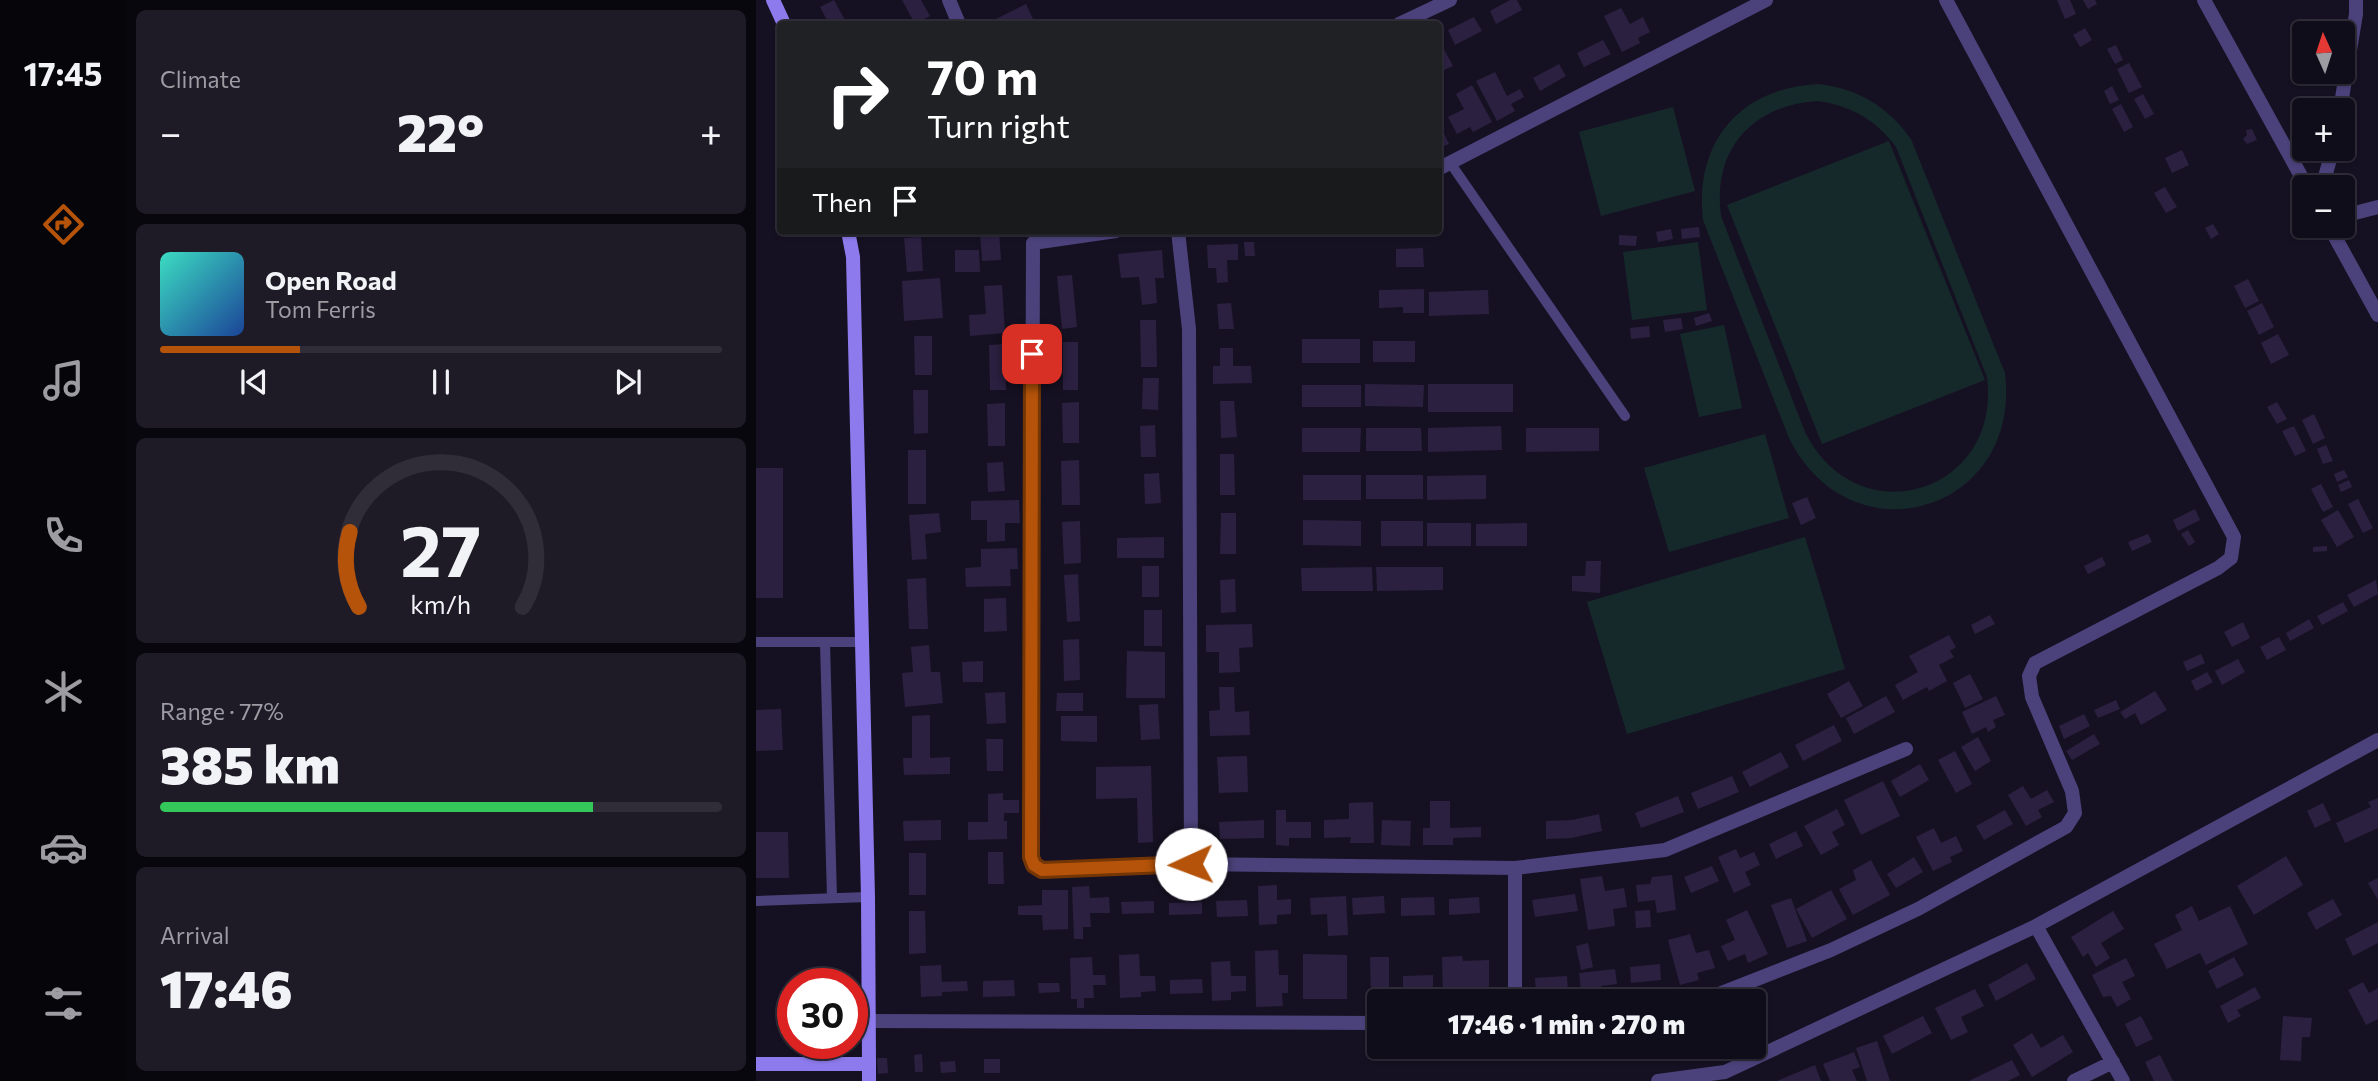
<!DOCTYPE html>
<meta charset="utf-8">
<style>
body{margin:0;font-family:Commissioner,sans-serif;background:#1e1b27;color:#f1f3f6;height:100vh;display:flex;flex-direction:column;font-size:26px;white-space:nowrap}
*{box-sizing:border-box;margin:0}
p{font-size:23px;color:#9c9ca2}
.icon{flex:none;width:38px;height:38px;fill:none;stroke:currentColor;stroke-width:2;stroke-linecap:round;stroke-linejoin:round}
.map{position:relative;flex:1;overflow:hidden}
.side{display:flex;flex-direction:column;gap:10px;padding:10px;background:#09070e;width:630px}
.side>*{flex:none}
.top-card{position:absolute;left:21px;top:21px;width:665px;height:214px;border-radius:7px;box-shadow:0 2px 5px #0004,0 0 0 2px #302d39;background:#202124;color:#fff;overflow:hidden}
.needle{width:46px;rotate:357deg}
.buttons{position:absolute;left:1536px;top:21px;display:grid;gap:14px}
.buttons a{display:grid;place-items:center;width:63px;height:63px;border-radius:7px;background:#100d1a;box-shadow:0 2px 5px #0004,0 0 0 2px #302d39;font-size:35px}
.speed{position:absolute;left:21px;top:968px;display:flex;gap:14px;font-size:35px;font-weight:700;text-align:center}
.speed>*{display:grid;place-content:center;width:91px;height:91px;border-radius:50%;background:#100d1a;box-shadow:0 2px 5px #0004,0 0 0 2px #302d39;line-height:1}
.speed .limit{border:10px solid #d22;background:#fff;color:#111}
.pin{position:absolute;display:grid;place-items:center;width:60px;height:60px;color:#fff;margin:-30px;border-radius:14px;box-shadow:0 4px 10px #0006}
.me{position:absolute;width:77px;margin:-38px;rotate:268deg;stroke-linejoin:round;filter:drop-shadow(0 0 5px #0008)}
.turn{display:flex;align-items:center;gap:24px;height:147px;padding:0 35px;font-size:32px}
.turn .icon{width:91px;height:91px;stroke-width:2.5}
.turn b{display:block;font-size:49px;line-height:60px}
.then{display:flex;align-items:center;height:66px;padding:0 35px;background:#0003;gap:14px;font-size:26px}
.big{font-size:52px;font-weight:800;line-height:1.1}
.side .card{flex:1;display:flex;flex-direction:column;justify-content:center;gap:10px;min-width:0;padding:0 24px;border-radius:10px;background:#1e1b27}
.side .dial{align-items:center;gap:0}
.dial svg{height:182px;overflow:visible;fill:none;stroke:#302d39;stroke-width:7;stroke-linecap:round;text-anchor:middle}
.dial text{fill:#f1f3f6;stroke:none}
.song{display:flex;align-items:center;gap:21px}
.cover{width:84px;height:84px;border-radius:10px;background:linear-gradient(135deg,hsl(170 70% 55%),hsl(220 70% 35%))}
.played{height:7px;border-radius:4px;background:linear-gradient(90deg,#b45309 25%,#302d39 25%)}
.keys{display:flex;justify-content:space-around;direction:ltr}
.heat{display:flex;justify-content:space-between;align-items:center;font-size:38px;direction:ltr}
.charge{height:10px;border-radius:5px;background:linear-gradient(90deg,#34c759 77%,#302d39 0)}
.trip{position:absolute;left:611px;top:989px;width:399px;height:70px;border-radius:7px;background:#100d1a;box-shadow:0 2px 5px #0004,0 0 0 2px #302d39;font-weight:800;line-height:70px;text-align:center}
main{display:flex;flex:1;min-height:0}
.tabs{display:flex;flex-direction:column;width:126px;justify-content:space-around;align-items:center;background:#06050a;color:#9c9ca2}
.tabs .icon{width:49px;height:49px}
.tabs .active{color:#b45309}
.tabs b{font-size:32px;color:#f1f3f6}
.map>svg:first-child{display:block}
.green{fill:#15292b;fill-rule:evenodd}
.building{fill:#2b2040}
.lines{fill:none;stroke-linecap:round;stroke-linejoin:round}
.lane{stroke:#4c427b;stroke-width:10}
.street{stroke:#4c427b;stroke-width:14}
.secondary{stroke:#8d7bed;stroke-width:14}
.route-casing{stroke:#753606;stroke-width:18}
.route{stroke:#b45309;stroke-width:12}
</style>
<main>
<nav class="tabs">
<b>17:45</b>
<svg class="icon active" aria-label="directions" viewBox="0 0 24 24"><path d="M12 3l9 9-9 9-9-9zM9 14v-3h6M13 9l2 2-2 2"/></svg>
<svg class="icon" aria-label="music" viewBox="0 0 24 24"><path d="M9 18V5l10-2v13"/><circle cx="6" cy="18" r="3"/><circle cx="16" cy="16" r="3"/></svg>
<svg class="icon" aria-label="phone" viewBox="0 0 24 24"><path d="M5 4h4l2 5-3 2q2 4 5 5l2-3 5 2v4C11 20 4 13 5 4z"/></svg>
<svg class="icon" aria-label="climate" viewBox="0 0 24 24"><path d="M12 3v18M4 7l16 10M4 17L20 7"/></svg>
<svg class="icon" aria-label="car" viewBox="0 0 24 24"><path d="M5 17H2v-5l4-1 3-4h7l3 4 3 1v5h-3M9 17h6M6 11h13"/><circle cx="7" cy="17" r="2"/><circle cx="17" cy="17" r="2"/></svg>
<svg class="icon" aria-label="filters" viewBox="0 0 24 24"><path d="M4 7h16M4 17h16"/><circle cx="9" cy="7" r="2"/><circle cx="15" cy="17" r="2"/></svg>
</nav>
<section class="side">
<div class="card"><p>Climate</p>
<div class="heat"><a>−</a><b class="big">22°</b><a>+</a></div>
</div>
<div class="card">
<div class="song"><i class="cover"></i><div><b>Open Road</b><p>Tom Ferris</p></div></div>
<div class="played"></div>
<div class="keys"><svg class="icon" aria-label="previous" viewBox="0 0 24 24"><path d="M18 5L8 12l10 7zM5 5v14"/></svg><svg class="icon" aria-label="pause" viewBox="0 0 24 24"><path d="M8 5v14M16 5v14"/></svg><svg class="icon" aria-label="next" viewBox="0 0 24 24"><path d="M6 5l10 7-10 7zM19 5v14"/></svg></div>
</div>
<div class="card dial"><svg viewBox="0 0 100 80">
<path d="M14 69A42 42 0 1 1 86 69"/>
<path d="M14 69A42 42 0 0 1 10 36" stroke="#b45309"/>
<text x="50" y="56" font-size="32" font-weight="700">27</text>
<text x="50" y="72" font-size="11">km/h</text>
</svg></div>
<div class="card"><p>Range · 77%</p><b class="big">385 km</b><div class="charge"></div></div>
<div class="card"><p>Arrival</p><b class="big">17:46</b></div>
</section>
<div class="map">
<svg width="1622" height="1081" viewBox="0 0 1622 1081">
<rect width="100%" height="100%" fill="#161122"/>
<path class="green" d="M1062,84C1103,89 1131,106 1155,139L1249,373C1266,512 1095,563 1033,438L947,220C938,142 984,88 1062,84ZM1062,101C1096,106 1120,120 1140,147L1231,377C1246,494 1101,537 1049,432L965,216C956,150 996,105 1062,101Z
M917,107L939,191L845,216L823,132Z
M1133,141L1229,380L1066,444L971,205Z
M942,242L951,310L876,320L867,252Z
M968,325L986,408L943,417L924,334Z
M1009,434L1033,518L913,552L888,468Z
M1049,537L1089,669L871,734L831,602Z"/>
<path class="building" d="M78,0L91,24H73L64,7Z
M146,0H165L174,16L159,24Z
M754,0H761L766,10L740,24L734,11Z
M1301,0H1314L1320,14L1309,19Z
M1327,0H1339L1341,4L1332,9Z
M270,4L277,19L266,24H238L236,21Z
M865,8L874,24L887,17L894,32L882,38L884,43L866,52L848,16Z
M718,17L726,31L699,45L692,30Z
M1329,28L1336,40L1324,47L1317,35Z
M682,38L697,66L682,73Z
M847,40L855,54L828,67L821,53Z
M1360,45L1367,60L1359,64L1351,49Z
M1373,63L1386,87L1373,93L1361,69Z
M803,64L810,76L784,91L777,78Z
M739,72L751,96L764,89L768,97L755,104L759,111L741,121L720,81Z
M716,85L736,122L717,132L714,127L701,134L692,117L708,109L700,94Z
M1356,86L1363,100L1354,104L1348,91Z
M1387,94L1398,114L1389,119L1378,99Z
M1365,104L1377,127L1368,132L1356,109Z
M682,121L693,144L682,148Z
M1496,129L1501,140L1491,144L1487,139L1491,135L1490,130Z
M1426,150L1433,165L1416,173L1409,158Z
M1409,187L1421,207L1410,213L1398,193Z
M1457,224L1463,234L1455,239L1449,228Z
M943,227L944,237L926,239L925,229Z
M915,229L917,239L902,242L900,232Z
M224,231H243L245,260L226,261Z
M863,235L881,236L880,246L863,245Z
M165,237L167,271L151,272L148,238Z
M488,242H498L499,256H489Z
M482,244V260H471L472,282L461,283L460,268H452L451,245Z
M667,248L668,267H640V249Z
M199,250H223L224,272H199Z
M406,250L408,278H399L401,303L386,305L383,277L365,278L362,254Z
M316,275L321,327L306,329L301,276Z
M184,278L187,318L148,321L146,281Z
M1492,279L1503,301L1489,308L1478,286Z
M246,285L249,333L214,336L213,315L230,314L228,286Z
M668,289V313H647V307L623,308V290Z
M732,290L733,314L673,316V292Z
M475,303L478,329H463L461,304Z
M1506,303L1518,327L1503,335L1491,311Z
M953,313L956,321L940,326L938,318Z
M925,318L927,329L909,332L907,320Z
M384,320H400L401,367H385Z
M893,326L894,337L875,339L874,328Z
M1522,334L1533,355L1515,364L1505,343Z
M158,336H176V375H159Z
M546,339H604V363H546Z
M617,341H659V362H617Z
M307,342H322V390H307Z
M249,344L250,390H234L233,345Z
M464,348H477V366H495L496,383L457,384V366H464Z
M387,378H403L402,410L386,409Z
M609,384L668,385L667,407L609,406Z
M672,384H757V412H672Z
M546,385H605V407H546Z
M157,390H172V433L158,434Z
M464,401H478L481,437L465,438Z
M323,402V443H307L306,403Z
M1521,402L1531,419L1521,424L1511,407Z
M249,403V446H232L231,404Z
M1558,414L1569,438L1557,444L1546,420Z
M399,425L400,457H385L384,426Z
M745,426L746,450L672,452V428Z
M1538,426L1550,451L1539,456L1526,431Z
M546,428H605L604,452H546Z
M610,428H665L666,451H610Z
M770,428H843V451L770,452Z
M1570,445L1577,461L1567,464L1561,449Z
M152,450H170V504H152Z
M464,454H478L479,495H464Z
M323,460L324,505H306L305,461Z
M247,462L249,491L232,492L231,463Z
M0,468H27V598H0Z
M1588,470L1592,477L1581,482L1578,474Z
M403,473L405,503L389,504L388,474Z
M547,475H605V500H547Z
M610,475H667V499H610Z
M730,475V499L671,500V476Z
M1593,480L1596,487L1585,492L1582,485Z
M1565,484L1577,507L1567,512L1555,489Z
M1051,497L1060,518L1045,525L1036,503Z
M1602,499L1617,528L1607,533L1592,504Z
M263,500L264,523H249V541L231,542V520H215V501Z
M1439,509L1444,520L1422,531L1417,520Z
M1582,510L1598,537L1581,547L1565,520Z
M183,513L185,532L169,534L171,559L156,560L153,515Z
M465,513H480V554H464Z
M547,520L605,521V546L547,545Z
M324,521L325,563L308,564L306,522Z
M625,521H667V546H625Z
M671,523H715V546H671Z
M771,523V546H720V524Z
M1432,530L1439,542L1433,546L1425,534Z
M1392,534L1396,542L1376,551L1372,542Z
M408,537V558H361V538Z
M1571,546V551L1557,552V547Z
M261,548L262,569H254L255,586L210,587L209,568L225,567V549Z
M1346,557L1350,565L1332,574L1328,566Z
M830,561H845L844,593L816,591V576H829Z
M386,566H403V597H386Z
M616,567L617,591H546L545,568Z
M620,567H687V590L621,591Z
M322,574L324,621L311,622L308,575Z
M170,578L172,629H153L151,579Z
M479,579L480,612L465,613L464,580Z
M1620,580L1622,594L1598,607L1591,595Z
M250,598L251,631L228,632V599Z
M1587,602L1592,611L1566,625L1561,616Z
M388,610H406V646H388Z
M1234,615L1239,624L1219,634L1215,625Z
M1553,619L1558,628L1534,641L1530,633Z
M1487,622L1494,638L1476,647L1468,632Z
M496,624L497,647L483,648L484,672L463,673V652H450V625Z
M1193,635L1200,647L1194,651L1198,657L1183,665L1191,681L1173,691L1171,687L1147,700L1139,685L1162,672L1153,656Z
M1523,637L1530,650L1511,660L1504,647Z
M323,639L324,680L308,681L307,640Z
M173,645L175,672H184L187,703L149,707L146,673L157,672L155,647Z
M371,651L409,652V698H370Z
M1445,654L1449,663L1431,671L1427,662Z
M1482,659L1489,672L1466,685L1459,671Z
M227,661V682H207L206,662Z
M1451,672L1457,682L1440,691L1435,681Z
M1214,674L1227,699L1209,708L1197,683Z
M1093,681L1107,706L1085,718L1071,694Z
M463,687H478L479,712L493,711L494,735L454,736L453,711L464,710Z
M1399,691L1411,710L1385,725L1379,713L1369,719L1364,712Z
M249,692L250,723L231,724L229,693Z
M301,693H327V711H300Z
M1130,696L1139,712L1098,734L1090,718Z
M1240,696L1249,715L1237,720L1240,727L1232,732L1230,727L1216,734L1206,712Z
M1360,700L1364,709L1342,718L1338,710Z
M402,704L404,739L385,740L383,705Z
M25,709L27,750L0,751V710Z
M1328,714L1334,726L1308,739L1303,726Z
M174,715V758L194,757V774L148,775L147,758H156V716Z
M305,716H341V742L305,741Z
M1078,725L1086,741L1047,761L1039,745Z
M1338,734L1344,744L1316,760L1310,751Z
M1222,737L1235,761L1219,771L1205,747Z
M230,739H247V771H231Z
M1199,751L1216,784L1200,793L1182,760Z
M1025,752L1033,767L994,787L986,772Z
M491,756L492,792L463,793L461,757Z
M1164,764L1173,780L1144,797L1135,781Z
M395,766L397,842L382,843L381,798L340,799V767Z
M976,776L983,792L942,809L935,793Z
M1127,781L1144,816L1105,835L1088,800Z
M1267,786L1275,799L1291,790L1298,802L1282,810L1286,817L1270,826L1252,795Z
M247,793V800H263V813H248V821H251V839L212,840V822H232V794Z
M922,796L928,812L885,828L879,813Z
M1622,798V828L1589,843L1580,823L1615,807L1612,802Z
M674,801H694V828L725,827V837L697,838V845H667V828H674Z
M617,802L618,843H594L595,837L568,838V820L593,819V803Z
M1567,803L1575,820L1559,828L1551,811Z
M1081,809L1089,825L1076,832L1083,845L1065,855L1048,826Z
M520,810H530V822H555V838H533V846L520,845Z
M1249,810L1257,824L1228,840L1220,826Z
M843,814L846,831L816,838L790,839V821L816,820Z
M185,820V840L148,841L147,821Z
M508,820V838L464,839L463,822Z
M626,820L655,821L654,846L625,845Z
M1178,828L1185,843L1200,836L1207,851L1194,857L1196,862L1177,871L1160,837Z
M1040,831L1047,846L1020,859L1013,844Z
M0,832H32L33,878H0Z
M980,849L984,858L998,852L1004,865L989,872L995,885L978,893L962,857Z
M232,852H247L248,884H232Z
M153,853H170V895H153Z
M1530,856L1547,885L1498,915L1481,886Z
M1158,857L1167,872L1140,888L1131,874Z
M1115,860L1134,895L1097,915L1083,889L1100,880L1097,870Z
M956,866L963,881L935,893L928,877Z
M916,875L920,910L901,913L899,900L882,902L880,885L894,884L896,877Z
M846,876L849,891L868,888L871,907L857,909L859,926L832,930L824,879Z
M1622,878V900L1612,883Z
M521,885V900L535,899V914L521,915V924L503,925L502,886Z
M333,886L334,898L353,897L354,913H334L335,927H327V939H318L316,887Z
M286,890H312V929L287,930L286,915H262V906L286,905Z
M1075,890L1091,919L1056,938L1040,909Z
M819,894L822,911L779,917L776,900Z
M590,896L592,935L572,936L571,914L555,915L554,898Z
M628,896L629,913L597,915L596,898Z
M678,897L679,915L645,916V898Z
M723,897L724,913L693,915V899Z
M1035,898L1051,941L1031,948L1015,905Z
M1577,899L1586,915L1560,930L1551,913Z
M491,900L492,916L461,917L460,901Z
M398,901V913L366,914L365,902Z
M446,902V914L413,915V903Z
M1436,906L1443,921L1474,906L1492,944L1450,965L1444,953L1411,969L1398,944L1426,930L1419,915Z
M894,910L895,927L880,928L879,911Z
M991,910L1012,954L992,963L989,954L972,961L965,946L979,940L970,920Z
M153,911H169L170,953L153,954Z
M1357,911L1368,929L1345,943L1354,958L1340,967L1332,953L1327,957L1315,937Z
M1622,922V943L1597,956L1589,939Z
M934,934L940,953L953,950L959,968L941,973L943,980L924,985L912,940Z
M832,943L837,967L825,970L820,946Z
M522,950L523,975H532V993H526L527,1006L500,1007L499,951Z
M383,954L384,976H399L400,991L385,992V997L364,998L363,955Z
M547,954L591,955V999H547Z
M706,956L707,961L733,960V999H687L686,957Z
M336,957L337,975H349L350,985H337L338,998H328V1008H321V999H315L314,958Z
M614,957H633V999H615Z
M1478,957L1488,975L1461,989L1452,971Z
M1370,958L1379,976L1366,982L1375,999L1361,1007L1355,996L1347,997L1336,975Z
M474,961L475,976H490V991L475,992V1000L456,1001L455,962Z
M1271,963L1280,979L1240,1001L1232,985Z
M904,964L905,980L875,983L874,967Z
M185,965L186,982L211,981L212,991L186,992V996L165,997L164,966Z
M859,969L861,984L845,986L847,996L826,999L823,973Z
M677,975V993L647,994V976Z
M811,976L812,991L780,993L779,978Z
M446,979L447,993L414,994V980Z
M258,980L259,996L227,997V981Z
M1607,982L1613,993L1622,988V1019L1610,1025L1592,990Z
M282,983H303L304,992L283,993Z
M1499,987L1505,998L1481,1010L1485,1016L1472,1023L1464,1006Z
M1219,989L1228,1006L1205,1017L1212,1032L1195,1040L1179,1008Z
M1167,1016L1176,1033L1136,1054L1127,1036Z
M1385,1016L1397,1039L1380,1047L1369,1024Z
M1527,1016L1556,1018L1554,1037H1546L1545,1061L1524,1060Z
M1276,1033L1285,1048L1307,1035L1317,1052L1276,1077L1257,1045Z
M1121,1041L1134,1081H1111L1100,1048Z
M1098,1052L1104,1067L1096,1070L1101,1081H1074L1067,1064Z
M166,1054L167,1072H159L158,1055Z
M1404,1055L1417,1081H1398L1389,1062Z
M121,1058H131L132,1073L122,1074Z
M228,1059H244V1073H228Z
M1256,1060L1264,1075L1252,1081H1213Z
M199,1061L200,1072L185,1073L184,1062Z
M1059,1065L1065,1081H1021Z"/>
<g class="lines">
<path class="lane" d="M695,164L869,416
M0,642H106
M69,643L76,898
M0,901L112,897"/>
<path class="street" d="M193,0L203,24
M1448,0L1551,187
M643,24L694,0
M1584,110L1600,14V0
M682,169L1010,0
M1566,187L1577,149
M1587,216L1622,207
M1573,226L1622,315
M360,231L277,243L275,857C278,866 283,869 294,870L435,864L759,868L909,850L1150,749
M422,231L433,329L435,864
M759,868V1001
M1280,926L1367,1081
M945,1001L1075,950L1162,909L1310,827L1319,813L1316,791L1276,697L1273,676L1279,663L1462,568L1475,558L1478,537L1190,0
M112,1021L623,1023
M902,1081L969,1072L1280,926L1622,740
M1318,1081L1357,1062"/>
<path class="secondary" d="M17,0L28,24
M92,231L97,257L112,897L113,1064
M0,1064H113V1081"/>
</g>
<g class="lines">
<g class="route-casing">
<path id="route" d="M276,354L275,857L278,865L286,870L435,864"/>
</g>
<use href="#route" class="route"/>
</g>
</svg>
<div class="buttons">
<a><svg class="needle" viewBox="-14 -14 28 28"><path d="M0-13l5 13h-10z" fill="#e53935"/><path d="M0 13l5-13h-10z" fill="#9c9ca2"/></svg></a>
<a>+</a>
<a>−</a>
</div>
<div class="speed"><div class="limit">30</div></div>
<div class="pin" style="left:276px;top:354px;background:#d93025"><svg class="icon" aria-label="arrive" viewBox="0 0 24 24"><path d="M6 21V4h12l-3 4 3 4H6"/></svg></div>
<svg class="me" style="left:435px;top:864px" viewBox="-20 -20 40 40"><circle r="19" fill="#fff"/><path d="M0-13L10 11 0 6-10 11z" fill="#b45309"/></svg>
<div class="trip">17:46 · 1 min · 270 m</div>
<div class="top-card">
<div class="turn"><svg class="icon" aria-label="right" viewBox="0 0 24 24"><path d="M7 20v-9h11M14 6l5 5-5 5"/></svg><div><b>70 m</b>Turn right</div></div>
<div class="then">Then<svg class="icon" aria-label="arrive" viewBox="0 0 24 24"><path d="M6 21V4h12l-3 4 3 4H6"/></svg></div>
</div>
</div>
</main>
